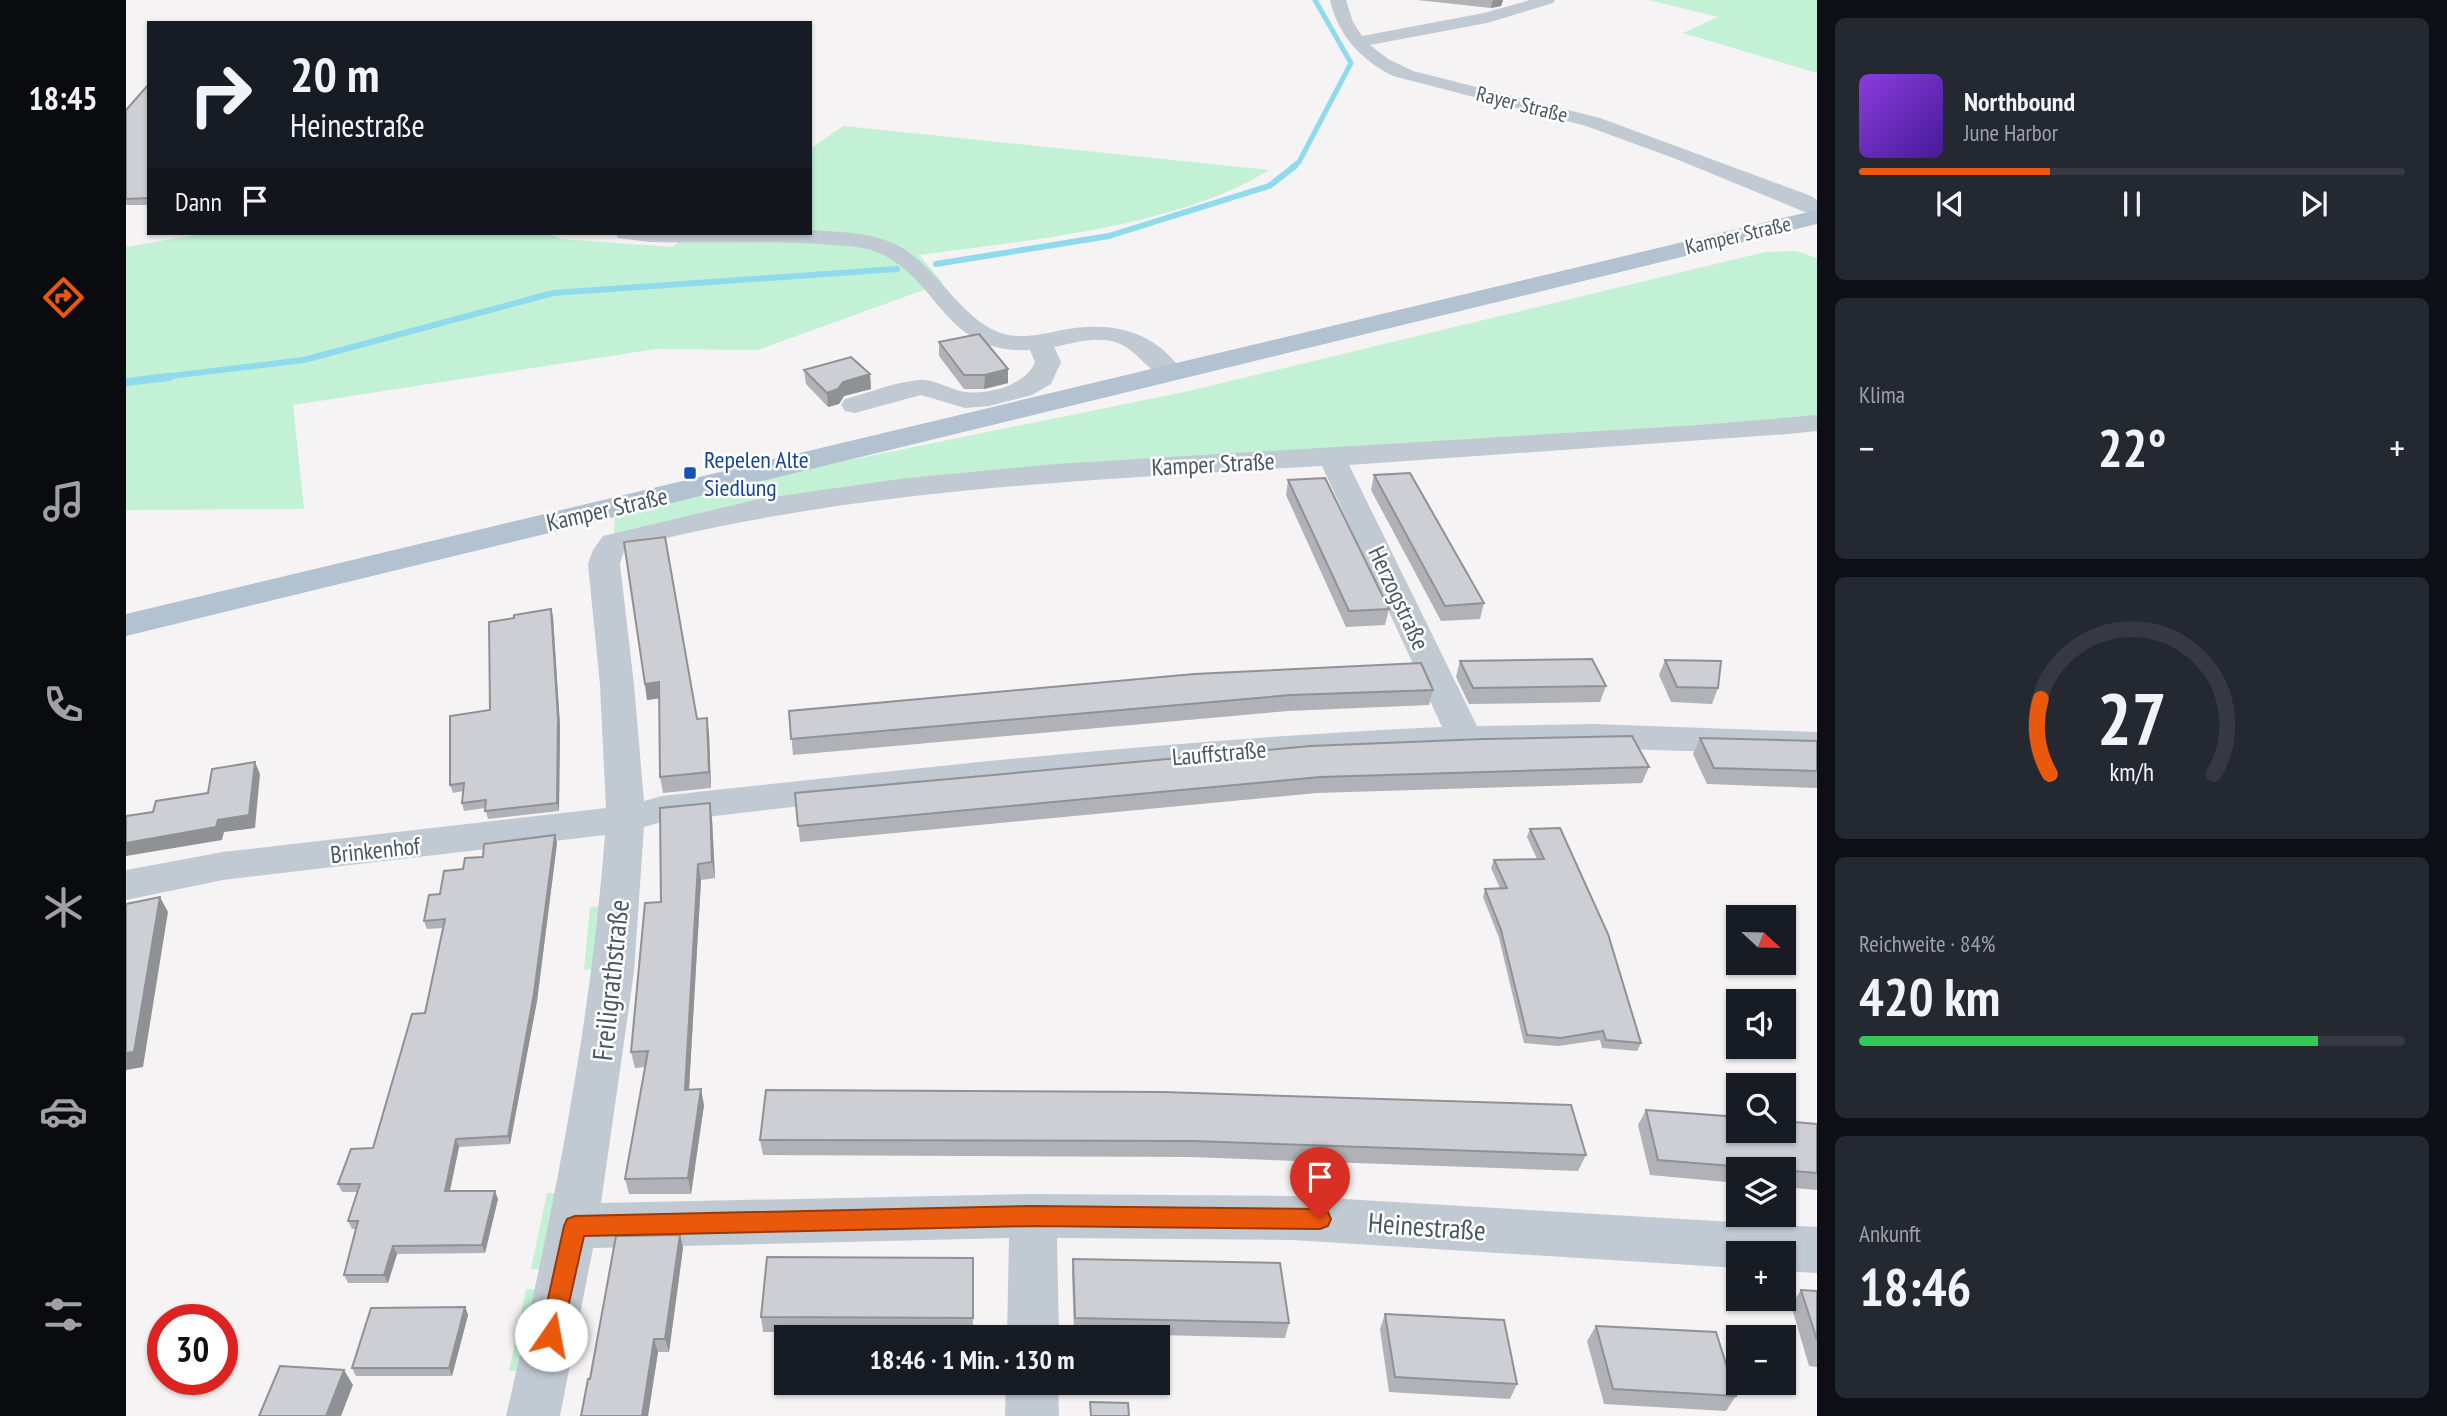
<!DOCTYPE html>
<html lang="de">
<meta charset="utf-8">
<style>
body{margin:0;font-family:"PT Sans Narrow",sans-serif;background:#242831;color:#f1f3f6;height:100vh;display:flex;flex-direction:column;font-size:26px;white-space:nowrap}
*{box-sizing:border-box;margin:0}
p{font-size:23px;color:#9ea1a6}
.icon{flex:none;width:38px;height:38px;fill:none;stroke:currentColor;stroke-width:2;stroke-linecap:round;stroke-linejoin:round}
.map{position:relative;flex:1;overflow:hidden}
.panel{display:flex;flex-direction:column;gap:18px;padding:18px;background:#0d0f14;width:630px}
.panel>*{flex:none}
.hud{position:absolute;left:21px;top:21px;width:665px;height:214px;border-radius:0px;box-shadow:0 2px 5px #0004;background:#171b24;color:#f1f3f6;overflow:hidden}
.needle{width:46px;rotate:112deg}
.controls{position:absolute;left:1600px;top:905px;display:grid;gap:14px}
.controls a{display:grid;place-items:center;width:70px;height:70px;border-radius:0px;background:#171b24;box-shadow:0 2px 5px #0004;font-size:35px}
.speed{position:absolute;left:21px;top:1304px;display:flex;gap:14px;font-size:35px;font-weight:700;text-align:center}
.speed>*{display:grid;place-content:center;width:91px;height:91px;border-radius:50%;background:#171b24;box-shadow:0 2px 5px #0004;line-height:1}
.speed .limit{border:10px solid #d22;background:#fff;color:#111}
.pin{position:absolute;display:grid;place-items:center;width:60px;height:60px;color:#fff;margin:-72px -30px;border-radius:50% 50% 50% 0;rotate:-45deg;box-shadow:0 0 7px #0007}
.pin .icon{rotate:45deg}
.me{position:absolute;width:77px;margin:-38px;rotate:12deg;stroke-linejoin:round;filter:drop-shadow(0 0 5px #0008)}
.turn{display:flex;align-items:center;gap:24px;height:147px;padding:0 28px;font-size:32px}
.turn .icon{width:91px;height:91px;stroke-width:2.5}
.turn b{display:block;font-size:49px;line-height:60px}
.then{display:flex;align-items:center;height:66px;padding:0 28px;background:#0003;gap:14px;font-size:26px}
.big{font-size:52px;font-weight:600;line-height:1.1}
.panel .widget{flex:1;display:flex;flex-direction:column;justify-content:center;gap:10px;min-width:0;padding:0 24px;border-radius:10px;background:#242831}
.panel .dial{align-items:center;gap:0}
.dial svg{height:182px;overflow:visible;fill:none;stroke:#363941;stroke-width:7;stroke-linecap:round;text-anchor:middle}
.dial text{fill:#f1f3f6;stroke:none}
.song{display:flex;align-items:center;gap:21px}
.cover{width:84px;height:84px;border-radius:10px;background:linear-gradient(135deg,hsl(270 70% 55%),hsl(260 70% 35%))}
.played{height:7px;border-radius:4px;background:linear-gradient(90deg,#ea580c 35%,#363941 35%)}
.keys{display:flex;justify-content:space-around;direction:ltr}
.heat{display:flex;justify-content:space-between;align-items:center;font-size:38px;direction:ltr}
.charge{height:10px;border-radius:5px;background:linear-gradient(90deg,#34c759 84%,#363941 0)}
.trip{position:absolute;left:648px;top:1325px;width:396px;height:70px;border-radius:0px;background:#171b24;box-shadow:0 2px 5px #0004;font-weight:600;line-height:70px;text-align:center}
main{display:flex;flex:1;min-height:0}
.dock{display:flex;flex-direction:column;width:126px;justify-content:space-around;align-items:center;background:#090b0e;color:#9ea1a6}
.dock .icon{width:49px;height:49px}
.dock .selected{color:#ea580c}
.dock b{font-size:32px;color:#f1f3f6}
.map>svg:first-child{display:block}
.green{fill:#c3f1d5}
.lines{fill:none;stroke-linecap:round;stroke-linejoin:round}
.stream-far2{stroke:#90daee;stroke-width:5}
.stream-far1{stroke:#90daee;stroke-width:6}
.stream{stroke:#90daee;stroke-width:8}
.minor{fill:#c1cad2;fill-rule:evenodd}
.major{fill:#b3c2d1;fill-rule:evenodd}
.wall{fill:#b0b2b7}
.shaded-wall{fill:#909195}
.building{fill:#cdcfd5;stroke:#909195;stroke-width:2}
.route{fill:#ea580c;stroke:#983908;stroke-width:2}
.transit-dot{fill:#1a4fb4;stroke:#fff;stroke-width:2.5}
.labels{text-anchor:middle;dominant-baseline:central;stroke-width:5;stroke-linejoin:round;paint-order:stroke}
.far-street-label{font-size:21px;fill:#4a5661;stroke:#fff}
.transit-label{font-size:24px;fill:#164399;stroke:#fff;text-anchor:start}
.street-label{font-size:24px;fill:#4a5661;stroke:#fff}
.near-street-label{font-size:28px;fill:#4a5661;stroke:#fff}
</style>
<main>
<nav class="dock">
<b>18:45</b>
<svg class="icon selected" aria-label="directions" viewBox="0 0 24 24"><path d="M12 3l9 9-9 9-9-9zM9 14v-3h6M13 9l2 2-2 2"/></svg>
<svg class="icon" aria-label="music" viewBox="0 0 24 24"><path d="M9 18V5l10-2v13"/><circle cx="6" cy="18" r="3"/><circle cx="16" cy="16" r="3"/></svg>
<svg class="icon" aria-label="phone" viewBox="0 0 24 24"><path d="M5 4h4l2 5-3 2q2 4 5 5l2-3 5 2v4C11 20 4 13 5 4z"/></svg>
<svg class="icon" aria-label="climate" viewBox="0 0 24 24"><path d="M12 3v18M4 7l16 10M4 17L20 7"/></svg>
<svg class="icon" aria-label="car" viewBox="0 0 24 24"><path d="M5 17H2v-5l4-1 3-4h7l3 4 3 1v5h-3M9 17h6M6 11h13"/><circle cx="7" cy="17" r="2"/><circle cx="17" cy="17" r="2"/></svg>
<svg class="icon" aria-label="filters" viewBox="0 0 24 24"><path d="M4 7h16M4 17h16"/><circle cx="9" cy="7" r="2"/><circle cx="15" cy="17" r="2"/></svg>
</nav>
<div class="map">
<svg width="1691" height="1416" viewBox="0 0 1691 1416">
<rect width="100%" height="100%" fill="#f5f3f3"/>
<path class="green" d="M1523,0H1691V73L1557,33L1592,17Z
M717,126L1143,170C1052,227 899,241 793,255L817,283L632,350L530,349L167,405L178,509L0,510V247L81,233H421L435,239L546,247L565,233H684V149Z
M1670,251L1691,258V423L903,473L488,542L489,508L1063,391L1639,252Z
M476,906L471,968L458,970L464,907Z
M421,1193H436L421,1269H405Z
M400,1289L417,1290L398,1371H383Z"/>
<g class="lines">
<path class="stream-far2" d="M1166,167L1173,162L1225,63L1189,0"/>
<path class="stream-far1" d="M810,264L983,236L1143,186L1169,166
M28,378L178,360L427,293L771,269"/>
<path class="stream" d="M0,382L43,377"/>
<path class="minor" d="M1204,0H1220L1227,22L1236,36L1358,13L1404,0H1429L1427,3L1361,23L1244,45L1262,59L1287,71L1474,118L1685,196L1691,200V217L1550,159L1460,126L1267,76C1235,60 1212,35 1204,0Z
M684,230C713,232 747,232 773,246C811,266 837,323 878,334C896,339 917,334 936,330C984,321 1027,329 1057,372L1053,378C1027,384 1014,349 989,342C970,336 947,343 928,347L935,362L925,384L906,395L863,406L839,408L795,395L729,413L719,411L715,405L719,399C743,393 768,382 793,380C808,378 824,390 839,392C863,395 900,385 909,362L904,350C816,355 813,275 748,251C731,245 712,246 695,244C638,240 580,244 523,242L492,238L489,233H684Z
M1691,415V431L1662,434L1223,465L1351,726L1469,724L1691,732V756C1588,752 1485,747 1383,749C1100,754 817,790 536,822L518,827L508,972L475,1203L907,1194L1167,1196L1691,1227V1273L1657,1271V1253H1612V1268L1167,1240L931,1238L933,1337H881L883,1238L467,1248L434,1416H380C425,1224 464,1032 479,835L97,880L0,900V870L97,852L480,808L474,685L462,564L467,550L477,536L633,499L781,478L929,464L1573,425ZM1196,466L1316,727C1055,739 796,767 536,796L518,801L508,685L494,564L499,548C727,489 961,480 1196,466Z
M880,1382H932L933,1416H879Z"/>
<path class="major" d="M1691,210V224L0,636V614Z"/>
</g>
<path class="wall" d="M1291,0H1377L1375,6L1365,8Z
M23,84V205H0V110Z
M813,342L882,369V383L858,389H838L813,356Z
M678,370L744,374L745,389L718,396L713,404L702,407L680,384Z
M1248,475L1358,603L1354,619L1315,621L1245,490Z
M1162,480L1263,609L1259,625L1220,627L1160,495Z
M425,609L427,617L434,726L433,811L362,819L359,808L338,811L336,803L337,791L327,793L324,785L364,710L388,618Z
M1539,660L1592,688L1586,704L1545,702L1533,675Z
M1334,661L1480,686L1474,702L1343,704L1330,677Z
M519,684L571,719L583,734L585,788L537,793L534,777L533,698L521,700Z
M1307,690L1303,705L1162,711L667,755L663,711Z
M1574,738L1691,741V788L1581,784L1567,754Z
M1523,767L1516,783L1191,793L674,842L669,793Z
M586,819L589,878L575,880L563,1090L578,1105L565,1194H503L499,1179L519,1067L509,1068L505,1052L535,902Z
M1404,829L1515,1043L1511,1051L1476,1048L1474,1040L1432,1046L1398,1043L1373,938L1357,897L1359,889L1374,888L1365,868L1368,860L1411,859L1401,837Z
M429,835L431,843L411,1001L384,1144L333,1147L324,1191L372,1199L359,1253L271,1254L262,1283H222L218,1275L230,1229H226L222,1221L231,1192H216L212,1184L247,1148L299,1013L317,928L301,929L298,921L314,894L337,869L357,857Z
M640,1090L1460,1155L1452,1171L1064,1157L637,1155L634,1140Z
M1520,1110L1691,1124V1190L1657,1187V1169H1612V1183L1524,1175L1512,1125Z
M554,1235L557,1248L543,1352H532L522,1416L464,1379Z
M847,1258V1333L637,1332L635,1317Z
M947,1259L1163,1323L1159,1338L948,1333L946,1274Z
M1675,1290L1691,1291V1367L1683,1366L1665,1305Z
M339,1307L342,1315L326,1376H230L226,1368Z
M1259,1314L1391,1384L1384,1399L1263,1392L1254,1329Z
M1470,1326L1610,1396L1600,1411L1478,1404L1461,1341Z"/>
<path class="shaded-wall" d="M1367,0H1377L1375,6L1365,8Z
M882,369V383L858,389L859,375Z
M744,374L745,389L718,396L713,404L702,407L701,393L717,382Z
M425,609L427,617L434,726L433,811L431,803Z
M533,682L536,698L521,700L519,684Z
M581,718L583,734L585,788L583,772Z
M129,762L134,774L129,828L98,832L96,840L0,856V843L92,820Z
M584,803L586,819L589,878L586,862Z
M429,835L431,843L411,1001L384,1144L382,1136Z
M572,864L575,880L562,1106L559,1090Z
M34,897L42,912L17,1067L0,1070V1053Z
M575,1089L578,1105L565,1194L562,1178Z
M330,1139L333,1147L322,1199L319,1191Z
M369,1191L372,1199L359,1253L356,1245Z
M554,1235L557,1248L543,1352L539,1339Z
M267,1246L271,1254L262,1283L258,1275Z
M339,1307L342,1315L326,1376L323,1368Z
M528,1339L532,1352L522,1416H516Z
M218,1370L227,1385L215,1416H200Z"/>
<path class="building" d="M23,84V198L0,199V110Z
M853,334L882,369L859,375H838L813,342Z
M725,357L744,374L717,382L712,389L701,393L678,370Z
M1284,473L1358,603L1319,606L1248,475Z
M1199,478L1263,609L1223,611L1162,480Z
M539,537L571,719L581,718L583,772L534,777L533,682L519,684L498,542Z
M425,609L432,718L431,803L359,811L360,800L336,803L338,783L324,785V716L364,710L363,622L388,618V615Z
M1466,659L1480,686L1347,688L1334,661Z
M1539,660L1595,661L1592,688L1551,687Z
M1295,663L1307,690L1165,695L665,739L663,711L1068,674Z
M1506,736L1523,767L1194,777L672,826L669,793L1184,746L1357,739Z
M1574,738L1691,741V771L1588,768Z
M129,762L123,815L92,820L90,827L0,843V816L27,812L30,801L82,793L86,769Z
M584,803L586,862L572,864L559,1090L575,1089L562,1178L499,1179L522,1051L505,1052L519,903L535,902L534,808Z
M1434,828L1482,934L1515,1043L1480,1040L1477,1031L1435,1038L1401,1035L1375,930L1359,889L1381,888L1368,860L1418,859L1404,829Z
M429,835L408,993L382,1136L330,1139L319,1191H369L356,1245L267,1246L258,1275H218L232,1221H222L234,1184H212L225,1149L247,1148L286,1014L299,1013L319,919L298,921L303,895L314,894L318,871L337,869L339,858L357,857L358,844Z
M34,897L8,1052L0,1053V904Z
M640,1090L1037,1092L1445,1105L1460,1155L1067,1141L634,1140Z
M1520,1110L1612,1117V1130H1657V1121L1691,1124V1173L1657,1170V1169H1643L1532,1160Z
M554,1235L539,1339H528L516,1416H455L462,1379H464L490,1236Z
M641,1257L847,1258V1318L635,1317Z
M947,1259L1154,1263L1163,1323L949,1318Z
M1675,1290L1691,1291V1340Z
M339,1307L323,1368H226L245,1308Z
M1259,1314L1378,1320L1391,1384L1269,1377Z
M1470,1326L1590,1332L1610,1396L1487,1389Z
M154,1366L218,1370L200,1416H133Z
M964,1402L1002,1403L1003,1416H965Z"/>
<path class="route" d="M907,1206L1194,1209L1202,1212L1205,1219L1202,1226L1194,1229L907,1226L458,1236L434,1343L425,1346L417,1343L414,1335L438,1226L441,1219L449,1216Z"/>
<rect class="transit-dot" x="557" y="466" width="14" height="14" rx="3.5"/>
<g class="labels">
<g class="far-street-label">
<text transform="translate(1396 104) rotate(14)">Rayer Straße</text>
<text transform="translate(1612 235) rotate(-13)">Kamper Straße</text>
</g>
<g class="transit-label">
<text x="578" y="459">Repelen Alte<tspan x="578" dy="28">Siedlung</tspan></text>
</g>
<g class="street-label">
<text transform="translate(1087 464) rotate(-3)">Kamper Straße</text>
<text transform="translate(481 509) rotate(-13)">Kamper Straße</text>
<text transform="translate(1273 598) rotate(65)">Herzogstraße</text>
<text transform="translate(1093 753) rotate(-5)">Lauffstraße</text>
<text transform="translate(249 850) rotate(-6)">Brinkenhof</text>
</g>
<g class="near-street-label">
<text transform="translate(484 980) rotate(-84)">Freiligrathstraße</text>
<text transform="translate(1301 1226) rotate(4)">Heinestraße</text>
</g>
</g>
</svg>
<div class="controls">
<a><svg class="needle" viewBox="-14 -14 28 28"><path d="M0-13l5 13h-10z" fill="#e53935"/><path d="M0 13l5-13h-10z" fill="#9ea1a6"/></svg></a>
<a><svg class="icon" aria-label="sound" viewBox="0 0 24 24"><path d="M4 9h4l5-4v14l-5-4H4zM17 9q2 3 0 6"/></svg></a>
<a><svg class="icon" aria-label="search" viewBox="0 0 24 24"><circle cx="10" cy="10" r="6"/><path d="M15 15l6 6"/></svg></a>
<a><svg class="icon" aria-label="layers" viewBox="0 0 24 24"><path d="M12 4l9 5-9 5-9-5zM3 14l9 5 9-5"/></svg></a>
<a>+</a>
<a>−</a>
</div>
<div class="speed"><div class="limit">30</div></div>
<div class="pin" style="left:1194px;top:1219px;background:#d93025"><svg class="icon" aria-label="arrive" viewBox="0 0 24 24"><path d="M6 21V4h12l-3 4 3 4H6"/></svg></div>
<svg class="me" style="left:425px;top:1335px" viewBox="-20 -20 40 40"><circle r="19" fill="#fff"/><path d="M0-13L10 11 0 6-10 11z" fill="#ea580c"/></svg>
<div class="trip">18:46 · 1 Min. · 130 m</div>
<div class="hud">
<div class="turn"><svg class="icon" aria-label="right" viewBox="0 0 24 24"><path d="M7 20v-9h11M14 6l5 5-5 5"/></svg><div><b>20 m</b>Heinestraße</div></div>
<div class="then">Dann<svg class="icon" aria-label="arrive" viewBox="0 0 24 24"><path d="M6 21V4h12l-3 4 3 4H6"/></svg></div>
</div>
</div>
<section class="panel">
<div class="widget">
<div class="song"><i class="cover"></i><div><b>Northbound</b><p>June Harbor</p></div></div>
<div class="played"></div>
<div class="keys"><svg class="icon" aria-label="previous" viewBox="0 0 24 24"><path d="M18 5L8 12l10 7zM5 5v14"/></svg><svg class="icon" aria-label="pause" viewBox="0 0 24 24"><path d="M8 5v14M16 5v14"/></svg><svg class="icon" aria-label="next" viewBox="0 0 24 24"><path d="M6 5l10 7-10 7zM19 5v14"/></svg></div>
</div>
<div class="widget"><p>Klima</p>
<div class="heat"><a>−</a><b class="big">22°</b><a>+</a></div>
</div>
<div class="widget dial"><svg viewBox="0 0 100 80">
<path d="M14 69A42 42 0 1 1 86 69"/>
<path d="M14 69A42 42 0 0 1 10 36" stroke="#ea580c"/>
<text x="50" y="56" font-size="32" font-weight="700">27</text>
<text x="50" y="72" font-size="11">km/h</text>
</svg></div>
<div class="widget"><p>Reichweite · 84%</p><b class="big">420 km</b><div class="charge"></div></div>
<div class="widget"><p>Ankunft</p><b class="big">18:46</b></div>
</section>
</main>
